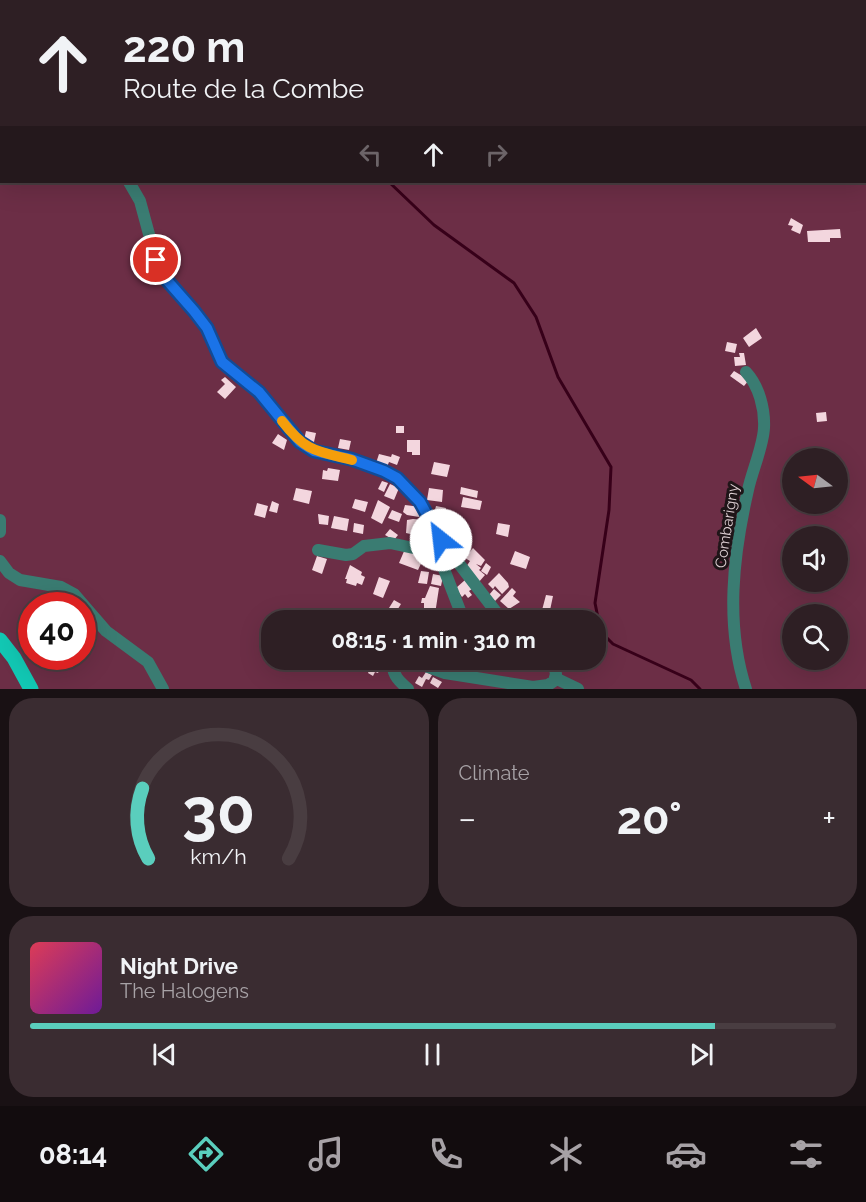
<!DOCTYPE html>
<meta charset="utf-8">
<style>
body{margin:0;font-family:Raleway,sans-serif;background:#3a2c31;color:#f1f3f6;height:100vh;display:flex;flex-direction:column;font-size:22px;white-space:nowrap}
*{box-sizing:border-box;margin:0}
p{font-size:20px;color:#a7a2a6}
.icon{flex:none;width:33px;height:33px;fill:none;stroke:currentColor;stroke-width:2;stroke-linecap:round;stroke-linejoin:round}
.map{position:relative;height:689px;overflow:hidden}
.sheet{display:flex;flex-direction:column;gap:9px;padding:9px;background:#191114;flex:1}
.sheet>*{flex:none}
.guide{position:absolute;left:0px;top:0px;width:867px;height:183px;box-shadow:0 6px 24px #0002,0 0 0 2px #493d41;background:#2e1f24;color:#f1f3f6;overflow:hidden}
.needle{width:39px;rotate:285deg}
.tools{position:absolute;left:782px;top:448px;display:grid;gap:12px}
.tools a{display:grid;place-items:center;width:66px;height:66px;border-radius:50%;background:#2e1f24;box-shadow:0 6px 24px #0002,0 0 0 2px #493d41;font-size:30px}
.speed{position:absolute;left:18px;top:592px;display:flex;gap:12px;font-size:30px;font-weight:700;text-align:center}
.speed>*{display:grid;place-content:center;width:78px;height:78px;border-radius:50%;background:#2e1f24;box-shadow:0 6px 24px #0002,0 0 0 2px #493d41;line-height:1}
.speed .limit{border:9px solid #d22;background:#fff;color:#111}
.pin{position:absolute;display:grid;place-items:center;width:51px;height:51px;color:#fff;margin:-26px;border:3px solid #fff;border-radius:50%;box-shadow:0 2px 6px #0007}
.me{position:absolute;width:66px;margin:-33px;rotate:331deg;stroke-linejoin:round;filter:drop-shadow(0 0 4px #0008)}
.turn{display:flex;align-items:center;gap:21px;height:126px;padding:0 24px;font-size:27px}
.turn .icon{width:78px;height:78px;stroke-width:2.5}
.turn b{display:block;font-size:42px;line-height:51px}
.lanes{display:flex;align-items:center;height:57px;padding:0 24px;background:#0003;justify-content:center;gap:30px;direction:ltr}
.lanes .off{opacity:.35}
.big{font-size:45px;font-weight:700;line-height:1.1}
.sheet .card{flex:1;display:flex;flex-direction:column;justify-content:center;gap:9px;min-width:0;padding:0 21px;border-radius:24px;background:#3a2c31}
.sheet .dial{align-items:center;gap:0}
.dial svg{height:156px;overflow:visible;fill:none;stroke:#493d41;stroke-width:7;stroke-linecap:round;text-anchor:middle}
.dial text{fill:#f1f3f6;stroke:none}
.song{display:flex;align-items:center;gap:18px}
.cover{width:72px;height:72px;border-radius:9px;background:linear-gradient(135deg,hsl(350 70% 55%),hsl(280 70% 35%))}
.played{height:6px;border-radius:3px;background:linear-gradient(90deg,#5acebd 85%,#493d41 85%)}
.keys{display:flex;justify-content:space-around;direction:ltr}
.heat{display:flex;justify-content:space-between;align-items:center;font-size:33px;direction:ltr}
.sheet .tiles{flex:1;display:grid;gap:9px;grid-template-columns:1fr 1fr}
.card:last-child{grid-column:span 2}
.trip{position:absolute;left:261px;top:610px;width:345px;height:60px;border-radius:24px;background:#2e1f24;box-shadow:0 6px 24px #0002,0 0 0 2px #493d41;font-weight:700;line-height:60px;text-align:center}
.tab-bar{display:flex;height:96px;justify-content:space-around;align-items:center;background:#120c0e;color:#a7a2a6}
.tab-bar .icon{width:42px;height:42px}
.tab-bar .current{color:#5acebd}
.tab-bar b{font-size:27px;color:#f1f3f6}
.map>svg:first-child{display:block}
.green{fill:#6c2e46;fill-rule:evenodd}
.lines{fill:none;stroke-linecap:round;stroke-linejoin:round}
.stream{stroke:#370019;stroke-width:3}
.building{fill:#f3d6de}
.minor{stroke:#3a7c72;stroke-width:12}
.major{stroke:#12c8b4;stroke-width:15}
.route-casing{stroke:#114b97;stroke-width:15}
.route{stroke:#1a73e8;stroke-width:10}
.slow{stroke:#f59e0b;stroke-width:10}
.labels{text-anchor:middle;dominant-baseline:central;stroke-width:6;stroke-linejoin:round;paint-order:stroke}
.street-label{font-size:15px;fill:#decfd3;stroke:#1f1518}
</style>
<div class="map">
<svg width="866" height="689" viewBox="0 0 866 689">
<rect width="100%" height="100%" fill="#3e2930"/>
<path class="green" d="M0,0H866V689H0ZM2,2H866V182H2ZM792,459H837V504H792ZM792,537H837V582H792ZM32,606H82V657H32ZM792,615H837V660H792ZM272,621H596V660H272Z"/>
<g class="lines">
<path class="stream" d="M378,0V2
M389,182L434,225L514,283L536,317L558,377L611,467L609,510L595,603L599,623L603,634L613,644L691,680L700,689"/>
</g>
<path class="building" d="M791,218L803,225L800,234L791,230L793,226L788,225Z
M840,229L841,238H830V242H808L807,231Z
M756,328L762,338L749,347L743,338Z
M727,342L737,344L735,353L725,351Z
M739,353H744L746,365L735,366L734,357H740Z
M734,371L749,380L744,386L730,376Z
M225,377L236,387L225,399L217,392L225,384L221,380Z
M826,412L827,421L817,422L816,413Z
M396,426H404V433H396Z
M306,431L316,433L314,442L304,440Z
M278,434L287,440L284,450L272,443Z
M340,439L351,441L349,450L338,448Z
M407,440H420V455H412V452H407Z
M379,454L391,457L392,454L400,457L397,465L389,462L387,467L376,463Z
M434,462L450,465L447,477L431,474Z
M328,468L340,470L338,481L322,479L323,470L327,471Z
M382,481L388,483L384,492L378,489Z
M390,484L399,488L394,500L384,496Z
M461,487L478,491L477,498L460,494Z
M296,488L312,491L309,504L293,500Z
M429,488L443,490L442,502L427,500Z
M463,497L482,501L480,510L461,507Z
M355,499L368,502L365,512L352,508Z
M378,500L390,507L382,524L371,518Z
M272,501L279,504L277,513L269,511Z
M257,503L268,506L265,518L254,515Z
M405,505L421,507L419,517L407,515L403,512Z
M436,506L446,508L444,520L433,518Z
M392,510L402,514L399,522L388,518Z
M318,514L329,516L328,525L319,524Z
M334,516L349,519L347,531L331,528Z
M447,518L467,522L464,533L452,530L446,539L443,535Z
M413,519L427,520L425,543L419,541V536L406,533L407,520Z
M354,523L364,525L363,534L353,532Z
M498,523L510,525L508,537L496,534Z
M390,529L398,535L394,540L385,535Z
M473,548L485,560L481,566L476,564L481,568L479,570L485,575L478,583L466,567L470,561L465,558Z
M405,549L426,553L418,570L399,563Z
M515,551L530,557L526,569L510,564Z
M317,556L327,559L322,574L312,570Z
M486,563L491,567L487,575L481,571Z
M350,565L362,572L361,575L365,577L362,585L357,583L356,586L346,583L347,579H345Z
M421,571L429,572L427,584L418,583Z
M499,573L508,583L509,587L502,594L495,586L493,589L488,584Z
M433,574L443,576L441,586L431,584Z
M379,577L390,581L383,598L373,594Z
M465,580L472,589L469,591L472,595L468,598L465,594L462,597L456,588Z
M430,586L439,588L435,614L424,613V603H421L422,598H425Z
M512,588L516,592L513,596L520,602L509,609L500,601Z
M494,589L501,595L495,601L489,595Z
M546,595L553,596L549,615L541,614Z
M394,600L401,604L396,612L389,608Z
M508,610L519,621H508L502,615Z
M373,660H384L378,673L375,672L373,676L368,673Z
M485,660H500L497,668L484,662Z
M426,672L432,675L429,680L426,679L422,687L415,683L419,676L422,678Z
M433,677L442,682L438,688L430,683Z"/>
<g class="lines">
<path class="minor" d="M367,0L368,2
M74,2L77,0
M133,2V0
M152,2V0
M187,2V0
M387,2L389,0
M129,182L140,201L156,260L162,275L202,321L225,365L259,392L304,445L321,453L351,459L374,468L389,473L401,482L420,502L437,535L503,621
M746,372C759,386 765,409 764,428C763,447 752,471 748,490C733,555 725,625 746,689
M0,520V532
M438,543L437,551L464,621
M318,550L346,555L353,554L364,546L390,543L418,549L437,550
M0,561L9,573L20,580L61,587L74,594L106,631L148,662L163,689
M397,660L393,664C392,675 400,682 408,689
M409,660L445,673L533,687L548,685L554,681L556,674L553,660
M452,674L459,660
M555,678L578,689"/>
<path class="major" d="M0,640L14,658L31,689"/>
</g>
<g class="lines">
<g class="route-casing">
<path id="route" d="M156,260L165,278L194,311L207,328L222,362L259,392L300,442L314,451L351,459L384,471L397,478L420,502L441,540"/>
</g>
<use href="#route" class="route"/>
<path class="slow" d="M282,421C306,452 316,451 352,460"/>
</g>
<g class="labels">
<g class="street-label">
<text transform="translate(727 526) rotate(-81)">Combarigny</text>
</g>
</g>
</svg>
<div class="tools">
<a><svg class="needle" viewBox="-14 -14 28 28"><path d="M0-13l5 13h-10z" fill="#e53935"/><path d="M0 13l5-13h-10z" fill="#a7a2a6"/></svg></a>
<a><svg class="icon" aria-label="sound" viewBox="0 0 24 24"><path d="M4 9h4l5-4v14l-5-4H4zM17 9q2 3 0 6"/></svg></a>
<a><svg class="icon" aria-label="search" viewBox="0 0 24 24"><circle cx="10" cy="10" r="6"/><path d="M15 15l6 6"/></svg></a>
</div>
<div class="speed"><div class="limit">40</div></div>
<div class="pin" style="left:156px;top:260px;background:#d93025"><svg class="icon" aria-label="arrive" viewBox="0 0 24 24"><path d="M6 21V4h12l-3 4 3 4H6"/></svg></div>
<svg class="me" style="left:441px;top:540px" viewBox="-20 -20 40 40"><circle r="19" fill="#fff"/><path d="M0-13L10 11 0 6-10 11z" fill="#1a73e8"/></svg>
<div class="trip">08:15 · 1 min · 310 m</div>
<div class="guide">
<div class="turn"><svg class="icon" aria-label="ahead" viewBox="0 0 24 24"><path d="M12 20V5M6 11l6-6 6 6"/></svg><div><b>220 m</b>Route de la Combe</div></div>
<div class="lanes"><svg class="icon off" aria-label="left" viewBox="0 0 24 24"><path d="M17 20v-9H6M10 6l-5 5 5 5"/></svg><svg class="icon" aria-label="ahead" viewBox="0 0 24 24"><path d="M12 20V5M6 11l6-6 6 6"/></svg><svg class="icon off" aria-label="right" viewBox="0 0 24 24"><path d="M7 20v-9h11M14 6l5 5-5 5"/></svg></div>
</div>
</div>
<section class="sheet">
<div class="tiles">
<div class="card dial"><svg viewBox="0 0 100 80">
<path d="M14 69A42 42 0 1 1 86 69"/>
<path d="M14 69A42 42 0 0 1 11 33" stroke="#5acebd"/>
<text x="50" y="56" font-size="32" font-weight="700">30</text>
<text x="50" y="72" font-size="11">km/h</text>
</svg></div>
<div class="card"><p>Climate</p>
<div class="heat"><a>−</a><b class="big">20°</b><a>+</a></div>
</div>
<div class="card">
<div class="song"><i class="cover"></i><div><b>Night Drive</b><p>The Halogens</p></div></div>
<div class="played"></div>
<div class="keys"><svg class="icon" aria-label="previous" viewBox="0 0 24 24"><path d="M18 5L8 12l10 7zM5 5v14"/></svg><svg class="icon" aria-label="pause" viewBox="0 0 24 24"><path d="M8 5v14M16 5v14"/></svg><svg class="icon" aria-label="next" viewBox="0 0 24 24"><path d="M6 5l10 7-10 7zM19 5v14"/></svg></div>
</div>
</div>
</section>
<nav class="tab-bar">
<b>08:14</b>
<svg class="icon current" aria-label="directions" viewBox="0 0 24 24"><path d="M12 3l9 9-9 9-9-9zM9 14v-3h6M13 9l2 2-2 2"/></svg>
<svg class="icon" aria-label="music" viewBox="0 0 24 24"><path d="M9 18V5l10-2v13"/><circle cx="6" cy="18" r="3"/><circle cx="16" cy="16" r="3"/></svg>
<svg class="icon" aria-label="phone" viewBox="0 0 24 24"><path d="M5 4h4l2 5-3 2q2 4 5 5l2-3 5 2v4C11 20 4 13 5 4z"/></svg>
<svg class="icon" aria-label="climate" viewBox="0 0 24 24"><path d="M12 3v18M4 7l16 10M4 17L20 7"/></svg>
<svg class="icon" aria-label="car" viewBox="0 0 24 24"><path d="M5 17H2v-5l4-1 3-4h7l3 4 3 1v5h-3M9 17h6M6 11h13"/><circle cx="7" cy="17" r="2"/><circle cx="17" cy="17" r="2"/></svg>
<svg class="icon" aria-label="filters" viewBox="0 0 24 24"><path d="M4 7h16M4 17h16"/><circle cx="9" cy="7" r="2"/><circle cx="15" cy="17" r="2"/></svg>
</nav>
